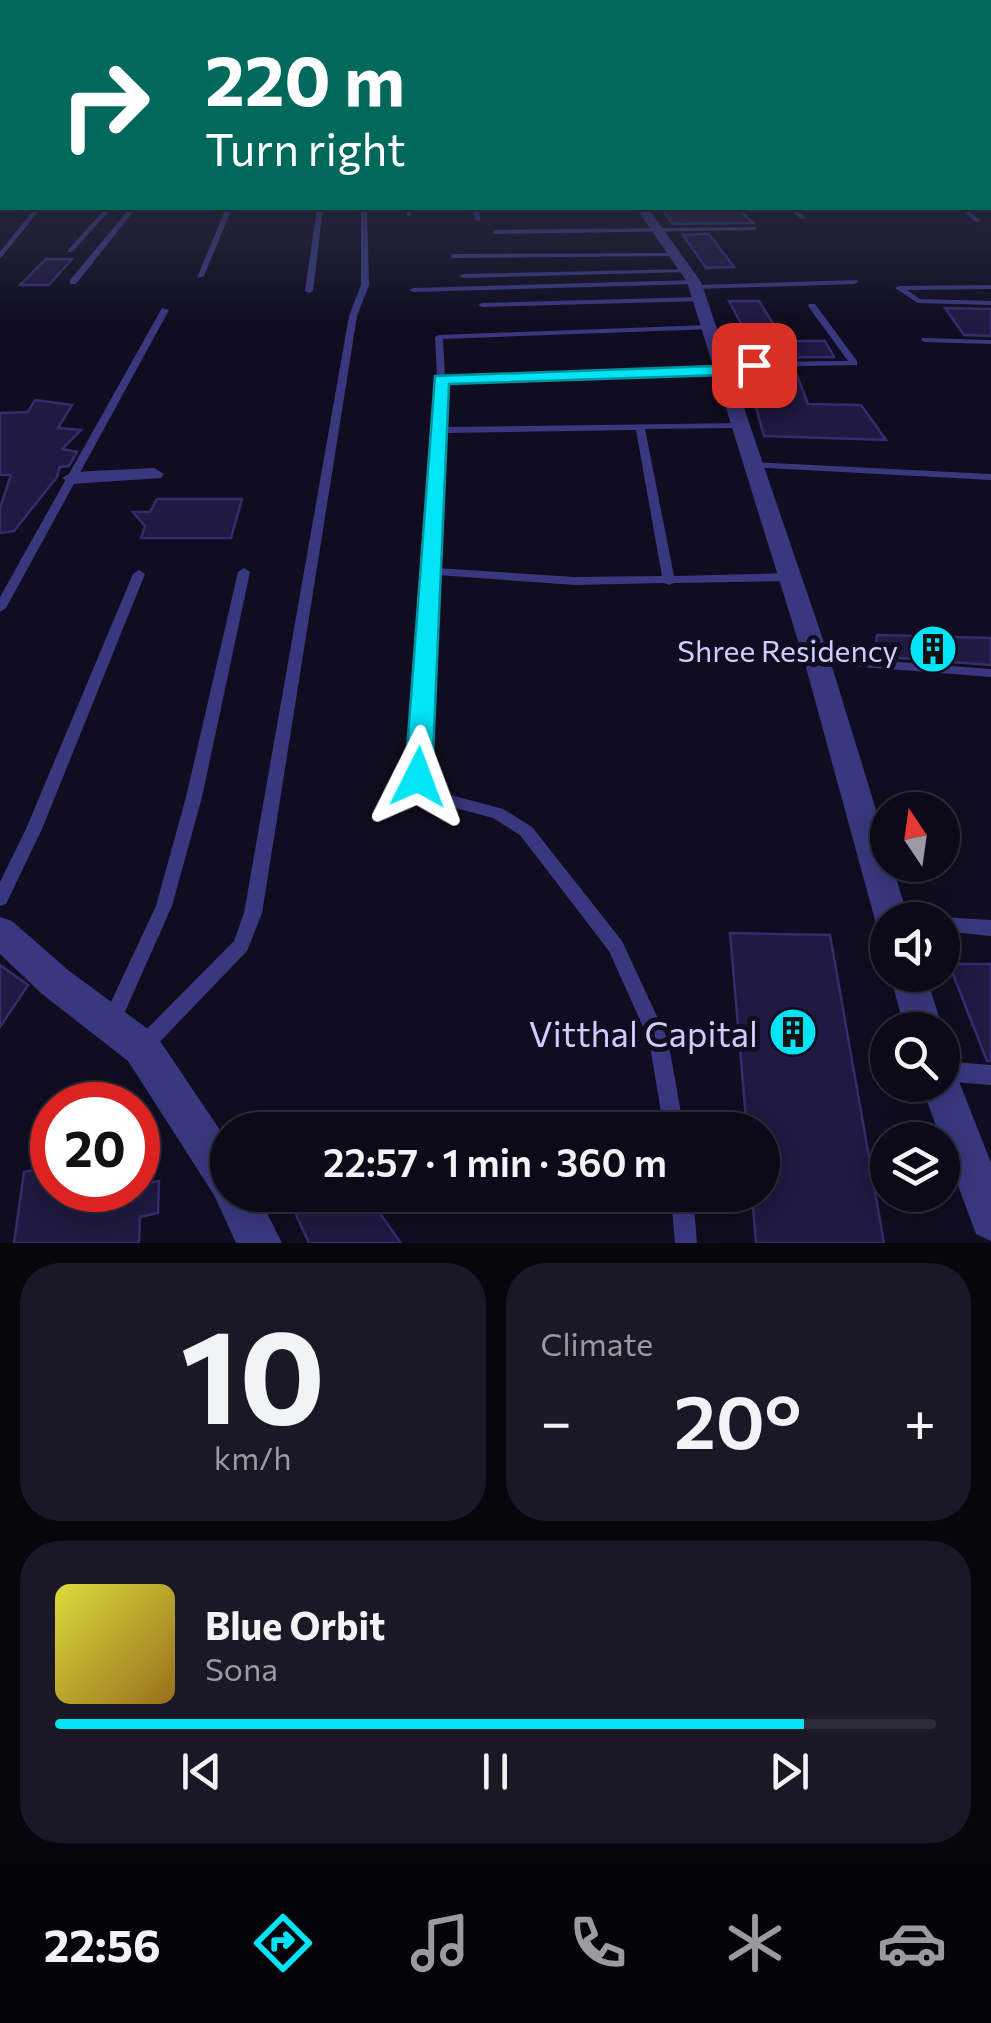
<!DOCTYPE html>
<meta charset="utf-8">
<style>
body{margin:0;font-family:Commissioner,sans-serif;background:#1a1825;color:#f1f3f6;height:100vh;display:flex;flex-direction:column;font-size:38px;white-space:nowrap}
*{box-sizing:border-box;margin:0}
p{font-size:32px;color:#9a9aa2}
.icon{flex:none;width:55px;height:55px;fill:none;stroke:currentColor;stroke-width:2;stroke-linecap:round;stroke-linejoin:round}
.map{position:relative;height:1243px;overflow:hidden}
.side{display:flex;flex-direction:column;gap:20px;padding:20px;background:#07060d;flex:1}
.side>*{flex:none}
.top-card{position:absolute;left:0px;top:0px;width:992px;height:210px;box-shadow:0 5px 25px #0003,0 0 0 2px #2c2b37;background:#00695c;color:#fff;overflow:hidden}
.needle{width:65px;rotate:347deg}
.buttons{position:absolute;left:870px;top:792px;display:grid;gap:20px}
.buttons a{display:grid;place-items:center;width:90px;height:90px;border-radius:50%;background:#0c0a18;box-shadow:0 5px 25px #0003,0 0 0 2px #2c2b37;font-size:50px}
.speed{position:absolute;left:30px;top:1082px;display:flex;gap:20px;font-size:50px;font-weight:700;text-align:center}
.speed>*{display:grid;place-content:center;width:130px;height:130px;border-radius:50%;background:#0c0a18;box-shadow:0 5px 25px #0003,0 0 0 2px #2c2b37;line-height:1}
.speed .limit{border:15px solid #d22;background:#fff;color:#111}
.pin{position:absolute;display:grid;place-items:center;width:85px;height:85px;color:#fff;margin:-42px;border-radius:20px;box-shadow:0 5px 15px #0006}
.me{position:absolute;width:110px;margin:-55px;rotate:3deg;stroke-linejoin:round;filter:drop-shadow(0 0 8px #0008)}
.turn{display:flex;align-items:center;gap:35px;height:210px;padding:0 40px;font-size:45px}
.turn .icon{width:130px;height:130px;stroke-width:2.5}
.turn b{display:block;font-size:70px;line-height:85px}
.big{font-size:75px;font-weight:600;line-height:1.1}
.side .card{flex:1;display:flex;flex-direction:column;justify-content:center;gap:15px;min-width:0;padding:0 35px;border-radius:40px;background:#1a1825}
.side .dial{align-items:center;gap:0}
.dial b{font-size:130px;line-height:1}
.song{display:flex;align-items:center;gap:30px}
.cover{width:120px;height:120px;border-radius:15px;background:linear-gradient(135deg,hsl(60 70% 55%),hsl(40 70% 35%))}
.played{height:10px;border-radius:5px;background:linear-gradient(90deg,#01e4f6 85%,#2c2b37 85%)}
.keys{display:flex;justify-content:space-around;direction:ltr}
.heat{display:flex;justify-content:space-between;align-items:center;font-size:55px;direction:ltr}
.side .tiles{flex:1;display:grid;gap:20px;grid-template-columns:1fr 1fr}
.card:last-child{grid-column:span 2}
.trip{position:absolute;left:210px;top:1112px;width:570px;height:100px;border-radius:50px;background:#0c0a18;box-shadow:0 5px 25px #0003,0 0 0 2px #2c2b37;font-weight:600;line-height:100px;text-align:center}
.tab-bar{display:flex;height:160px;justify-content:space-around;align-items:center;background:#05040a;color:#9a9aa2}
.tab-bar .icon{width:70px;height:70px}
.tab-bar .active{color:#01e4f6}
.tab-bar b{font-size:45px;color:#f1f3f6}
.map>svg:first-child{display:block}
.building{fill:#201941;stroke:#362b6d;stroke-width:2.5}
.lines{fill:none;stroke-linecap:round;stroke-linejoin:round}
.service{fill:#39387f;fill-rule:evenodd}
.minor{fill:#39387f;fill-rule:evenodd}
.tertiary{fill:#39387f;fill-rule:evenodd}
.primary{fill:#b954fe;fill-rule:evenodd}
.route{fill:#01e4f6;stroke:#0194a0;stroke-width:2.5}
.labels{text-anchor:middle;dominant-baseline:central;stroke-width:10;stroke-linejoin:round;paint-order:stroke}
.poi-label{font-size:30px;fill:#d1ccff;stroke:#100d20;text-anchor:end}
.near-poi-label{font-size:35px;fill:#d1ccff;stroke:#100d20;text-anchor:end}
</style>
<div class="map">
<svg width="991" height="1243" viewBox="0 0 991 1243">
<rect width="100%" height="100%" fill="#100d20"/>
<path class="building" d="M689,208H738L753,223L673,224L662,209Z
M709,234L734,267L706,268L683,235Z
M46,259H72L49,285H20Z
M729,301H759L784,341H825L834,357L749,358L744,346H753Z
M945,308L991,309V336L964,335Z
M795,370L808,404L861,405L886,440L764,436L746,371Z
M35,400L72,405L58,428L81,430L62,449L77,452L69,466L60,467L57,477L14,531L0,533V508L11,475H0V413L28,412Z
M157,499H242L231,538H141L145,526L133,512H150Z
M877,635L991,638V665L874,656Z
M730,933L830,935L884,1243H756L752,1195H762V1130H747Z
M949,964H991V1061H987Z
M0,965L28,985L0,1027Z
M52,1166V1190H138V1185L159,1181L158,1213L140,1217L139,1243H14L24,1172Z
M287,1195H367L401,1243H309Z"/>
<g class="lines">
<path class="service" d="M990,158H991V162H990Z
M0,183H2V187H0Z
M35,208H41L0,259V252Z
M106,208H112L72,252H68V250Z
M130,208H136L76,284H70V280Z
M226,208H232L204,276L197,278Z
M317,208H323L313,291L309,293L305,291Z
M361,208H367L369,285L357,316L262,913L247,951L150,1052L143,1055L136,1052L133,1046L136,1040L234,941L244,913L349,316L361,285Z
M404,208H410L411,216H407Z
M473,208H479L480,221L475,220Z
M788,208H794L806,218L801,219Z
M839,208H845L846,209L843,211Z
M901,208H908L905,210Z
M959,208H965L981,221L976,222Z
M757,227L755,230L496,234L493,232L496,230Z
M677,253L679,254V256L453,258L450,256L453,254Z
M689,269V271L687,272L463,278L459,276L463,274Z
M697,280L698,282L694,284L413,292L409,290L413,288Z
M857,280L858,282L854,284L696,289L692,287L696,285Z
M991,285V289L907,290L920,299L991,301V305L918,303L895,288L899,286Z
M700,297L704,299L703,301L482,307L478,305L482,303Z
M809,304H815L857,361V365L721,368L717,365L721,362L848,361L808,306Z
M162,308L169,310L6,608L0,612V597Z
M709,325H712V329L443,339L445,376L726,369L727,371L723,374L446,381L445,427L743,423V427L740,428L645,429L674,576L790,573L796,577L790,581L674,583L669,585L664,583L575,585L437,575L426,776L436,791L503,809L532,827L622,941L668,1040L684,1130H664L649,1040L609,951L520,835L493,818L426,800L411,777L425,573L423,571L425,568L438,395L435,337L439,335ZM636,430L662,576L575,577L437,568L444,433Z
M922,338L991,340V344L925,342L921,340Z
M753,462L991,474V480L749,467L748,465Z
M244,568L250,572L202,797L172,906L119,1025L112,1028L105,1025L103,1019L156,906L186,797L238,572Z
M139,570L145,574L42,829L6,904L0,906V882L26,829L133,574Z
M817,656L991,669V677L812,663L810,660L812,657Z
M942,917L991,920V936L942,931V920H935Z
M942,1061L991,1065V1085L942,1081Z
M671,1195H693L697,1243H675Z"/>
<path class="minor" d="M636,208H648L701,282L830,660L888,849V865H892L909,920H888V933L880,930L875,920L804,660L687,282Z
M154,468L164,474L161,478L72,484L62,478L72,472Z
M890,975H926L943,1030L942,1031L905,1030Z
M942,1066L955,1071L991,1163V1241L976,1234L921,1085H942Z"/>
<path class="tertiary" d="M0,917L12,921L68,970L156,1035L228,1142V1195H258L282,1243H236L214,1195L128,1061L42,994L0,954Z"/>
<path class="primary" d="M990,178H991V184H990Z
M0,201L2,208H6L0,209Z"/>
</g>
<linearGradient id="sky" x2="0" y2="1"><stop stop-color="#090712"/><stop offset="0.46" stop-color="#31354e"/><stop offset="1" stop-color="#31354e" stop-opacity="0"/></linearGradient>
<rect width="991" height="324" fill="url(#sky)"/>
<path class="route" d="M721,360H754L762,365L754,370L730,369L723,375L449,384L432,777L418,787L409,784L405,777L435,376L714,366Z"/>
<defs>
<g id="building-disc" transform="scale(2.5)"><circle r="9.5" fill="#01e4f6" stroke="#100d20"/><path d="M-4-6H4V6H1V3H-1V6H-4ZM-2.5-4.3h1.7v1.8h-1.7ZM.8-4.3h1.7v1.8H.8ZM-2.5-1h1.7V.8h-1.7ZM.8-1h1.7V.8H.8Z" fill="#111"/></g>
</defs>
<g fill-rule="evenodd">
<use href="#building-disc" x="933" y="649"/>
<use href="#building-disc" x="793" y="1032"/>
</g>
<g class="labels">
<g class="poi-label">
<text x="898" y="649">Shree Residency</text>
</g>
<g class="near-poi-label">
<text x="758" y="1032">Vitthal Capital</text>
</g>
</g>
</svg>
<div class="buttons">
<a><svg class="needle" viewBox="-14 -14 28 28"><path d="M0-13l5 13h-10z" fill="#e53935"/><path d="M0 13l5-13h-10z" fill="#9a9aa2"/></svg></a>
<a><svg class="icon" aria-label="sound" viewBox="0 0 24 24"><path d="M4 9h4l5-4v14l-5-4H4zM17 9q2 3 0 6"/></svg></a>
<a><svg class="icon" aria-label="search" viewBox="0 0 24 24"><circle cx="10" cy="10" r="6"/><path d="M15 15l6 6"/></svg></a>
<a><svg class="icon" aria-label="layers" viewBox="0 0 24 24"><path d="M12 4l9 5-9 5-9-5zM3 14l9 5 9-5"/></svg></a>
</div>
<div class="speed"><div class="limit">20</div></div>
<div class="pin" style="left:754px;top:365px;background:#d93025"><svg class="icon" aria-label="arrive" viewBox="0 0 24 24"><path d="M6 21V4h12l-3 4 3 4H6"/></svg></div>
<svg class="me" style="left:418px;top:777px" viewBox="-20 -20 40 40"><path d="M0-17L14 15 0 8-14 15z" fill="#01e4f6" stroke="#fff" stroke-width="4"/></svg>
<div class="trip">22:57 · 1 min · 360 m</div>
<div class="top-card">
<div class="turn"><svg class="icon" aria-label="right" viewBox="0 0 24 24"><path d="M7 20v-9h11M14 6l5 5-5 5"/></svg><div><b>220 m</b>Turn right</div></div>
</div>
</div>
<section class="side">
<div class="tiles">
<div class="card dial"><b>10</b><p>km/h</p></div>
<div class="card"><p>Climate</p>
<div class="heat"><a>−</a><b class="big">20°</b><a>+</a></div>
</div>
<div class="card">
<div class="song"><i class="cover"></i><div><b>Blue Orbit</b><p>Sona</p></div></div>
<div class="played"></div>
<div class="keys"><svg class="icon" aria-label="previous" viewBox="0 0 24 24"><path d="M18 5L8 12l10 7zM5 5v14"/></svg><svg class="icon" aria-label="pause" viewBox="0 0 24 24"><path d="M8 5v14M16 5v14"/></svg><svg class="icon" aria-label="next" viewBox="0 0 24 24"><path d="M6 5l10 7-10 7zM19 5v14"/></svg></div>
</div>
</div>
</section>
<nav class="tab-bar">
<b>22:56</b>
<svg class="icon active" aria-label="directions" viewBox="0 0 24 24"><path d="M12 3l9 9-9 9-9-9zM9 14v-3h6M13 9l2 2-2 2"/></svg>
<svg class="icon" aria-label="music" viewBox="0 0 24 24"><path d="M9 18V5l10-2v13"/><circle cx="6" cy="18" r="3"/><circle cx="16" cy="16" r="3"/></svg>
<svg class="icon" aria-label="phone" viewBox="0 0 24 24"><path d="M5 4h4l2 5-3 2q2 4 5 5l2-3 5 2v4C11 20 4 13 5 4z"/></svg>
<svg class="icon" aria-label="climate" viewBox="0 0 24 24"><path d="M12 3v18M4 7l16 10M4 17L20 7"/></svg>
<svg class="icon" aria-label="car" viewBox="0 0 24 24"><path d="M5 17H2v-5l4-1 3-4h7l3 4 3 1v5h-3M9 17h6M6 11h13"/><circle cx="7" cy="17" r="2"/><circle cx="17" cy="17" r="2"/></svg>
</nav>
